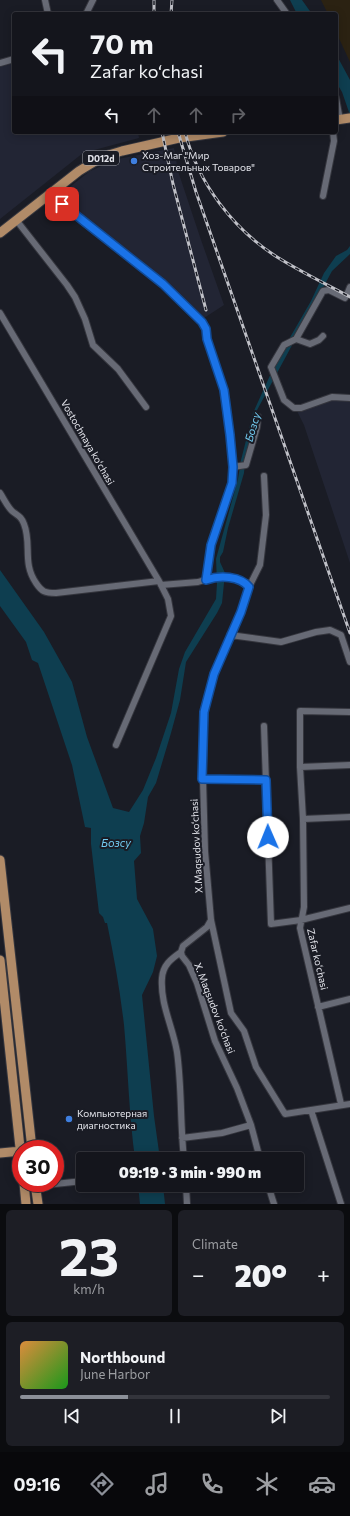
<!DOCTYPE html>
<meta charset="utf-8">
<style>
body{margin:0;font-family:Commissioner,sans-serif;background:#1d1e25;color:#f1f3f6;height:100vh;display:flex;flex-direction:column;font-size:15px;white-space:nowrap}
*{box-sizing:border-box;margin:0}
p{font-size:13px;color:#9d9fa3}
.icon{flex:none;width:22px;height:22px;fill:none;stroke:currentColor;stroke-width:2;stroke-linecap:round;stroke-linejoin:round}
.map{position:relative;height:1204px;overflow:hidden}
.sheet{display:flex;flex-direction:column;gap:6px;padding:6px;background:#0b0c0f;flex:1}
.sheet>*{flex:none}
.guide{position:absolute;left:12px;top:12px;width:326px;height:122px;border-radius:4px;box-shadow:0 2px 10px #0003,0 0 0 1px #33343b;background:#14151c;color:#f1f3f6;overflow:hidden}
.speed{position:absolute;left:12px;top:1140px;display:flex;gap:8px;font-size:20px;font-weight:700;text-align:center}
.speed>*{display:grid;place-content:center;width:52px;height:52px;border-radius:50%;background:#14151c;box-shadow:0 2px 10px #0003,0 0 0 1px #33343b;line-height:1}
.speed .limit{border:6px solid #d22;background:#fff;color:#111}
.pin{position:absolute;display:grid;place-items:center;width:34px;height:34px;color:#fff;margin:-17px;border-radius:8px;box-shadow:0 2px 6px #0006}
.me{position:absolute;width:44px;margin:-22px;rotate:359deg;stroke-linejoin:round;filter:drop-shadow(0 0 3px #0008)}
.turn{display:flex;align-items:center;gap:14px;height:84px;padding:0 12px;font-size:18px}
.turn .icon{width:52px;height:52px;stroke-width:2.5}
.turn b{display:block;font-size:28px;line-height:34px}
.lanes{display:flex;align-items:center;height:38px;padding:0 12px;background:#0003;justify-content:center;gap:20px;direction:ltr}
.lanes .off{opacity:.35}
.big{font-size:30px;font-weight:800;line-height:1.1}
.sheet .card{flex:1;display:flex;flex-direction:column;justify-content:center;gap:6px;min-width:0;padding:0 14px;border-radius:6px;background:#1d1e25}
.sheet .dial{align-items:center;gap:0}
.dial b{font-size:52px;line-height:1}
.song{display:flex;align-items:center;gap:12px}
.cover{width:48px;height:48px;border-radius:6px;background:linear-gradient(135deg,hsl(30 70% 55%),hsl(120 70% 35%))}
.played{height:4px;border-radius:2px;background:linear-gradient(90deg,#8c9099 35%,#33343b 35%)}
.keys{display:flex;justify-content:space-around;direction:ltr}
.heat{display:flex;justify-content:space-between;align-items:center;font-size:22px;direction:ltr}
.sheet .tiles{flex:1;display:grid;gap:6px;grid-template-columns:1fr 1fr}
.card:last-child{grid-column:span 2}
.trip{position:absolute;left:76px;top:1152px;width:228px;height:40px;border-radius:4px;background:#14151c;box-shadow:0 2px 10px #0003,0 0 0 1px #33343b;font-weight:800;line-height:40px;text-align:center}
.menu{display:flex;height:64px;justify-content:space-around;align-items:center;background:#08080b;color:#9d9fa3}
.menu .icon{width:28px;height:28px}
.menu .selected{color:#8c9099}
.menu b{font-size:18px;color:#f1f3f6}
.map>svg:first-child{display:block}
.built{fill:#222534}
.education{fill:#2b2212}
.water{fill:#0e3e50}
.lines{fill:none;stroke-linecap:round;stroke-linejoin:round}
.minor-casing{stroke:#35363e;stroke-width:8}
.primary-casing{stroke:#35363e;stroke-width:11}
.minor{stroke:#676a75;stroke-width:6}
.primary{stroke:#b18b68;stroke-width:9}
.rail-casing{stroke:#c0c1c8;stroke-width:3}
.rail{stroke:#1a1c25;stroke-width:1.5;stroke-dasharray:4.5;stroke-linecap:butt}
.route-casing{stroke:#114b97;stroke-width:10}
.route{stroke:#1a73e8;stroke-width:7}
.shop-dot{fill:#3f7fe0;stroke:#1a1c25;stroke-width:1.5}
.labels{text-anchor:middle;dominant-baseline:central;stroke-width:4;stroke-linejoin:round;paint-order:stroke}
.shield{fill:#1a1c25;stroke:#a5a7ae;stroke-width:1}
.shield-label{font-size:9px;font-weight:bold;fill:#e1e2e9}
.poi-label{font-size:10px;fill:#e1e2e9;stroke:#1a1c25;text-anchor:start}
.street-label{font-size:10px;fill:#e1e2e9;stroke:#1a1c25}
.water-label{font-size:11px;font-style:italic;fill:#73cdf3;stroke:#1a1c25}
</style>
<div class="map">
<svg width="350" height="1204" viewBox="0 0 350 1204">
<rect width="100%" height="100%" fill="#1a1c25"/>
<path class="built" d="M14,62V132H138L139,138L83,153L0,219V66Z
M174,148L178,171L200,237L224,305L204,318L200,317L57,197L90,171L118,159Z
M333,399L350,400V563L304,425L297,411Z"/>
<path class="education" d="M321,0H350V62L336,32V14H328Z"/>
<path class="water" d="M290,0H302L312,14H297Z
M336,54L350,80V115L342,92L336,82Z
M350,246V254L332,271L256,412L245,461L244,473L228,528L223,552L220,557V562L225,573L222,603L217,613L186,662L180,700L171,733L156,783L148,797L144,823L140,836L141,853L134,861L137,899L153,929L157,956L153,972L142,995L154,1116L160,1159H135C129,1115 128,1070 124,1025C120,990 114,957 107,923H105L103,917L99,913L91,844V828L85,827L72,765L38,663L32,660L26,642L0,606V570L44,632L72,682L87,737L113,808L129,812L143,790L156,758L171,713L179,669L185,652L216,599L217,583L216,559L238,479L241,460L253,413L277,360L311,301L324,273L336,256L347,250Z
M138,1185H163L165,1204H140Z"/>
<g class="lines">
<g class="minor-casing">
<path id="minor" d="M45,0L48,14
M277,0L287,14
M86,14L93,0
M0,63L14,59
M336,98L340,120
M49,195L163,284L202,322L206,329L207,339L223,387L230,435L233,467L232,483L211,545L206,580
M323,196L334,141L333,132
M17,221L67,285L75,297L85,319L93,345L118,369L146,407
M350,287L348,292L350,293
M345,298L329,290L323,291L296,339L284,345L271,367L284,400L294,408H301L332,397L350,398
M0,313L159,581L168,599L171,616L116,745
M296,339L310,344L319,340L323,336
M233,467L246,465L257,427L258,417
M264,476L266,515L260,565L249,587L241,612L214,674L204,712L203,779L205,851L211,920L231,1013L244,1031L256,1067L285,1114L350,1104
M0,493C4,499 7,506 12,511C18,516 21,516 24,524C32,544 22,563 36,583C42,592 45,593 56,593L159,581
M161,585L198,582L211,578H237L249,587
M230,635L281,642L316,632L330,630L341,635L350,662
M264,726L271,924L301,920L350,908
M300,767L350,765
M203,779L266,780
M303,819L350,817
M211,920L207,927L183,946L181,952L182,956L189,965L197,983L215,1041L237,1088L251,1125L260,1159
M181,952C171,959 163,965 162,978C160,1004 173,1027 177,1052C182,1088 180,1123 184,1159
M318,1007L350,999
M341,1104L300,928L304,907L303,819L300,767V711L350,712
M311,1110L341,1204
M182,1138L222,1133L251,1125
M186,1185L187,1204
M268,1185L274,1204
M36,1186L83,1181"/>
</g>
<g class="primary-casing">
<path id="primary" d="M336,120L350,118
M0,233L79,171L102,157L122,151L179,138L223,132
M0,860L32,1149
M0,960L21,1157
M0,1153L21,1151
M24,1183L26,1204
M35,1183L38,1204"/>
</g>
<use href="#minor" class="minor"/>
<use href="#primary" class="primary"/>
<g class="rail-casing">
<path id="rail" d="M154,14V0
M171,14L172,0
M162,132L173,184L206,310
M178,132L196,192L350,633
M185,132C198,183 233,229 277,257C301,272 326,284 350,297"/>
</g>
<use href="#rail" class="rail"/>
</g>
<g class="lines">
<g class="route-casing">
<path id="route" d="M62,204L163,284L202,322L206,329L207,339L224,390L230,435L233,467L232,483L211,545L206,580C220,575 240,576 249,587L241,612L214,674L204,712L202,779L266,780L268,837"/>
</g>
<use href="#route" class="route"/>
</g>
<g class="shop-dot">
<circle cx="134" cy="161" r="4"/>
<circle cx="69" cy="1119" r="4"/>
</g>
<g class="labels">
<rect class="shield" x="83" y="151" width="36" height="14" rx="3"/>
<g class="shield-label">
<text x="101" y="158">D012d</text>
</g>
<g class="poi-label">
<text x="142" y="155">Хоз-Маг "Мир<tspan x="142" dy="12">Строительных Товаров"</tspan></text>
<text x="77" y="1113">Компьютерная<tspan x="77" dy="12">диагностика</tspan></text>
</g>
<g class="street-label">
<text transform="translate(88 442) rotate(60)">Vostochnaya ko‘chasi</text>
<text transform="translate(196 846) rotate(-93)">X.Maqsudov ko‘chasi</text>
<text transform="translate(318 959) rotate(77)">Zafar ko‘chasi</text>
<text transform="translate(215 1008) rotate(69)">X. Maqsudov ko‘chasi</text>
</g>
<g class="water-label">
<text transform="translate(252 427) rotate(-74)">Бозсу</text>
<text x="116" y="842">Бозсу</text>
</g>
</g>
</svg>
<div class="speed"><div class="limit">30</div></div>
<div class="pin" style="left:62px;top:204px;background:#d93025"><svg class="icon" aria-label="arrive" viewBox="0 0 24 24"><path d="M6 21V4h12l-3 4 3 4H6"/></svg></div>
<svg class="me" style="left:268px;top:837px" viewBox="-20 -20 40 40"><circle r="19" fill="#fff"/><path d="M0-13L10 11 0 6-10 11z" fill="#1a73e8"/></svg>
<div class="trip">09:19 · 3 min · 990 m</div>
<div class="guide">
<div class="turn"><svg class="icon" aria-label="left" viewBox="0 0 24 24"><path d="M17 20v-9H6M10 6l-5 5 5 5"/></svg><div><b>70 m</b>Zafar ko‘chasi</div></div>
<div class="lanes"><svg class="icon" aria-label="left" viewBox="0 0 24 24"><path d="M17 20v-9H6M10 6l-5 5 5 5"/></svg><svg class="icon off" aria-label="ahead" viewBox="0 0 24 24"><path d="M12 20V5M6 11l6-6 6 6"/></svg><svg class="icon off" aria-label="ahead" viewBox="0 0 24 24"><path d="M12 20V5M6 11l6-6 6 6"/></svg><svg class="icon off" aria-label="right" viewBox="0 0 24 24"><path d="M7 20v-9h11M14 6l5 5-5 5"/></svg></div>
</div>
</div>
<section class="sheet">
<div class="tiles">
<div class="card dial"><b>23</b><p>km/h</p></div>
<div class="card"><p>Climate</p>
<div class="heat"><a>−</a><b class="big">20°</b><a>+</a></div>
</div>
<div class="card">
<div class="song"><i class="cover"></i><div><b>Northbound</b><p>June Harbor</p></div></div>
<div class="played"></div>
<div class="keys"><svg class="icon" aria-label="previous" viewBox="0 0 24 24"><path d="M18 5L8 12l10 7zM5 5v14"/></svg><svg class="icon" aria-label="pause" viewBox="0 0 24 24"><path d="M8 5v14M16 5v14"/></svg><svg class="icon" aria-label="next" viewBox="0 0 24 24"><path d="M6 5l10 7-10 7zM19 5v14"/></svg></div>
</div>
</div>
</section>
<nav class="menu">
<b>09:16</b>
<svg class="icon selected" aria-label="directions" viewBox="0 0 24 24"><path d="M12 3l9 9-9 9-9-9zM9 14v-3h6M13 9l2 2-2 2"/></svg>
<svg class="icon" aria-label="music" viewBox="0 0 24 24"><path d="M9 18V5l10-2v13"/><circle cx="6" cy="18" r="3"/><circle cx="16" cy="16" r="3"/></svg>
<svg class="icon" aria-label="phone" viewBox="0 0 24 24"><path d="M5 4h4l2 5-3 2q2 4 5 5l2-3 5 2v4C11 20 4 13 5 4z"/></svg>
<svg class="icon" aria-label="climate" viewBox="0 0 24 24"><path d="M12 3v18M4 7l16 10M4 17L20 7"/></svg>
<svg class="icon" aria-label="car" viewBox="0 0 24 24"><path d="M5 17H2v-5l4-1 3-4h7l3 4 3 1v5h-3M9 17h6M6 11h13"/><circle cx="7" cy="17" r="2"/><circle cx="17" cy="17" r="2"/></svg>
</nav>
